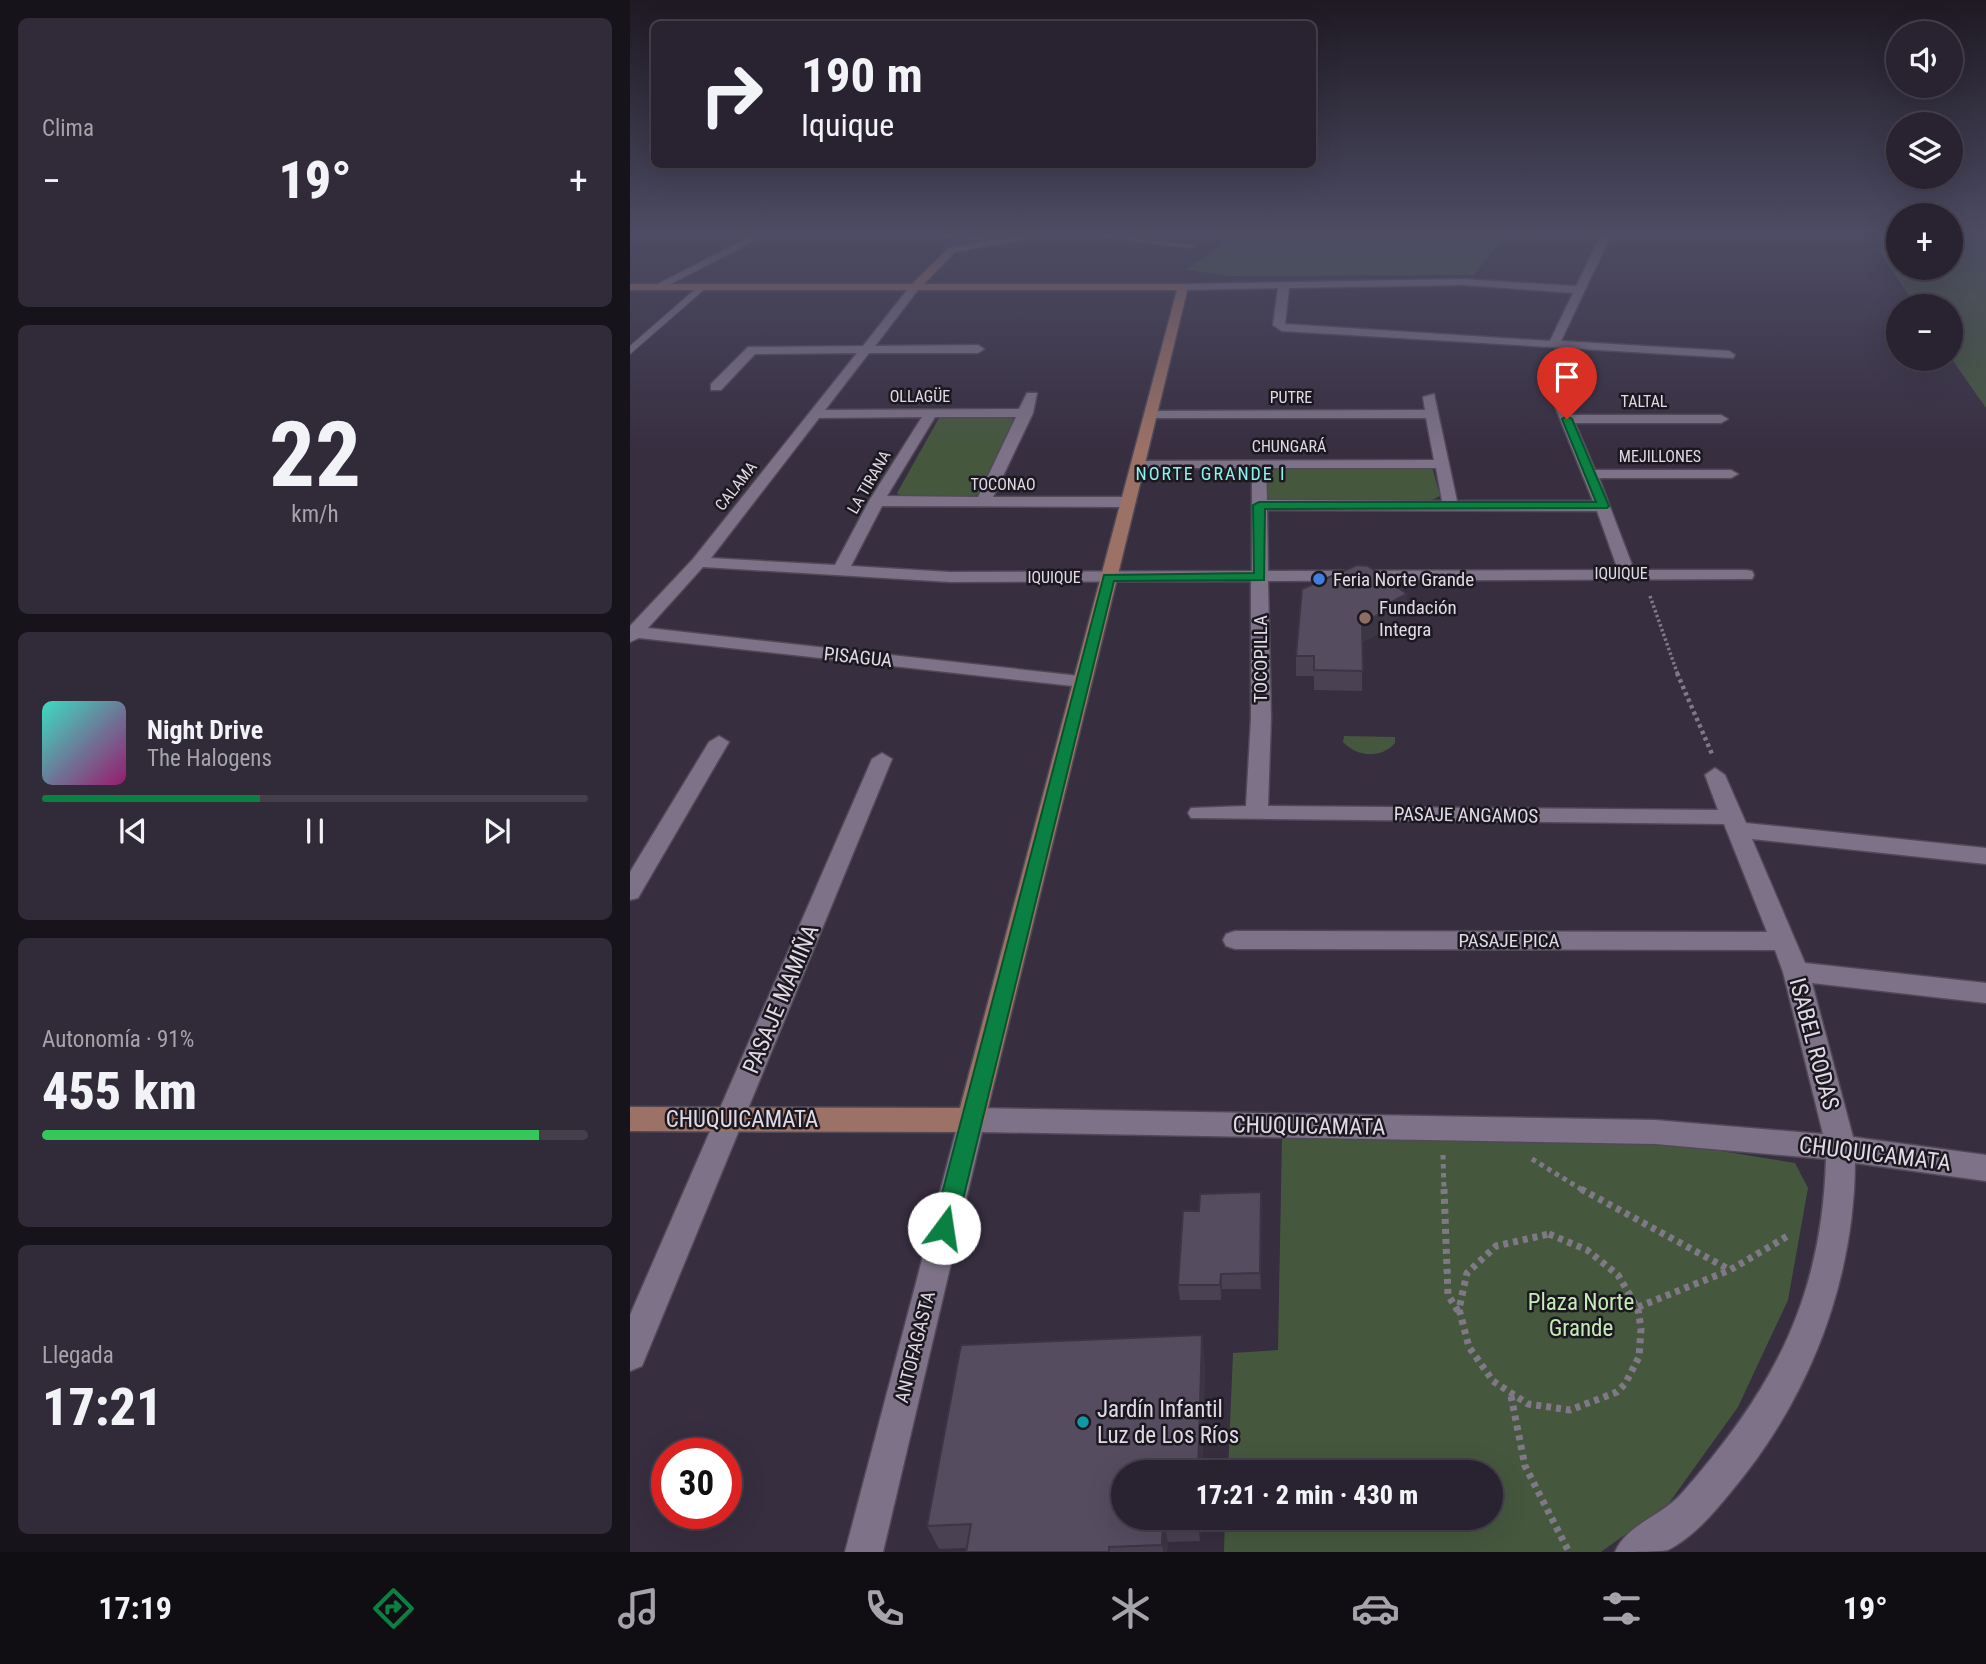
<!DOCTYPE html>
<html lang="es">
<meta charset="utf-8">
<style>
body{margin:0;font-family:"Roboto Condensed",sans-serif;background:#312a38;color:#f1f3f6;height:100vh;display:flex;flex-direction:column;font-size:26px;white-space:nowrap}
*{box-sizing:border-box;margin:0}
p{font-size:23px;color:#a5a4ab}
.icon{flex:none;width:38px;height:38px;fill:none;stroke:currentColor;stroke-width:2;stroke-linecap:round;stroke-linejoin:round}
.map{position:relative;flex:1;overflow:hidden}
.side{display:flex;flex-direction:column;gap:18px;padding:18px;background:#17131a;width:630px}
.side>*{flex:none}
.top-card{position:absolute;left:21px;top:21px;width:665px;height:147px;border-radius:10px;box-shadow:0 7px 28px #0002,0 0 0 2px #453f4c;background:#292230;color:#f1f3f6;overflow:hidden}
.tools{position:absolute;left:1256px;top:21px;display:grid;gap:14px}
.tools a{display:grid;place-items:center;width:77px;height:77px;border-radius:50%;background:#292230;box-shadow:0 7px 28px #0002,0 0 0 2px #453f4c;font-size:35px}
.speed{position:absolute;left:21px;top:1438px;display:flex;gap:14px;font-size:35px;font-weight:700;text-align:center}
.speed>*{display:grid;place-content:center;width:91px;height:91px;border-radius:50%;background:#292230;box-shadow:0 7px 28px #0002,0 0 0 2px #453f4c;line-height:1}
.speed .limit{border:10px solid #d22;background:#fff;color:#111}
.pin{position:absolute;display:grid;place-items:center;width:60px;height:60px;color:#fff;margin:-72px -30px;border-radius:50% 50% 50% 0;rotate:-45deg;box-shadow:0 0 7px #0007}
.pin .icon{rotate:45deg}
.me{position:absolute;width:77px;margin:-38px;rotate:14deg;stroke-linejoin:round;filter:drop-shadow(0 0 5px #0008)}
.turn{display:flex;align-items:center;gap:24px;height:147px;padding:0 35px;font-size:32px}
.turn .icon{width:91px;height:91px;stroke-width:2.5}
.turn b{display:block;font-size:49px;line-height:60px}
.big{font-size:52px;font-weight:800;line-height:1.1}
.side .widget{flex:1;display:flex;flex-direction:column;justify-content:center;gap:10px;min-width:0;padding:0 24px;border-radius:10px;background:#312a38}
.side .dial{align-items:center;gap:0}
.dial b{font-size:91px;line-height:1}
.song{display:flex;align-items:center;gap:21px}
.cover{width:84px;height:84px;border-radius:10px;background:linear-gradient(135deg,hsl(170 70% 55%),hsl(320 70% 35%))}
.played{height:7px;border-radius:4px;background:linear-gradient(90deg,#0b8043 40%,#453f4c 40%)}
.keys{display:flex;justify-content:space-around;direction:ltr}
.heat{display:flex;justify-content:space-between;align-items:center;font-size:38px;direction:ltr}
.charge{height:10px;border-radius:5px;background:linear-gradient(90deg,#34c759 91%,#453f4c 0)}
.trip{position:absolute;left:481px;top:1460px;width:392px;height:70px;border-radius:35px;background:#292230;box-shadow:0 7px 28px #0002,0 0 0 2px #453f4c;font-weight:800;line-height:70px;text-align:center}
.tab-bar{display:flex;height:112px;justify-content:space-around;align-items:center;background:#100e13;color:#a5a4ab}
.tab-bar .icon{width:49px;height:49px}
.tab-bar .active{color:#0b8043}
.tab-bar b{font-size:32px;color:#f1f3f6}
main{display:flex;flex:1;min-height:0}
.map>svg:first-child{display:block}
.green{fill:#45583e}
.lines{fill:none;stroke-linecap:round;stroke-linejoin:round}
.lane-casing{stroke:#514958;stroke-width:2}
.street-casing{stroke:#514958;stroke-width:3}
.secondary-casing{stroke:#514958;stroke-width:3}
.path-far4{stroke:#807887;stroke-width:2.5;stroke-dasharray:2 2;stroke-linecap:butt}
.path-far3{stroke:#807887;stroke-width:3.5;stroke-dasharray:2.5 2.5;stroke-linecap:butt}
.path-far2{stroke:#807887;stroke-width:4.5;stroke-dasharray:3.5 3.5;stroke-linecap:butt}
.path-far1{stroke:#807887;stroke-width:5;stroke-dasharray:4.5 4.5;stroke-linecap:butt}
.path{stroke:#807887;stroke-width:7;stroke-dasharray:5 5;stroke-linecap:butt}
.lane{fill:#7d7287;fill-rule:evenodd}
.street{fill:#7d7287;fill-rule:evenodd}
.secondary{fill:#9c7166;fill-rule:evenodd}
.wall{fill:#4a4153}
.shaded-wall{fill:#3c3543}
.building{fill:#564c60;stroke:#3c3543;stroke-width:2}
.route{fill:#0b8043;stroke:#07532c;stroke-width:2}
.shop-dot{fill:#3f7fe0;stroke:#1c1820;stroke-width:2.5}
.education-dot{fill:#8d6e63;stroke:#1c1820;stroke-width:2.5}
.culture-dot{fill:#0f9aa8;stroke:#1c1820;stroke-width:2.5}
.labels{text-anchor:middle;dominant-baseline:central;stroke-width:5;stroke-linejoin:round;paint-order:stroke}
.far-street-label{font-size:16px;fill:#e0dae6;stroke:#1c1820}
.far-neighbourhood-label{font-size:18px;letter-spacing:2px;fill:#89f4ef;stroke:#1c1820}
.poi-label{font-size:19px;fill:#e0dae6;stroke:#1c1820;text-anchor:start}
.street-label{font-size:19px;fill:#e0dae6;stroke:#1c1820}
.near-street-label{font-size:23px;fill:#e0dae6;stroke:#1c1820}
.near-park-label{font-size:23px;fill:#c5ebb7;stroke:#1c1820}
.near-poi-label{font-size:23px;fill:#e0dae6;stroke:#1c1820;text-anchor:start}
</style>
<main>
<section class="side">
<div class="widget"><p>Clima</p>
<div class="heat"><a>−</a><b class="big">19°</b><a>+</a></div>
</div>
<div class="widget dial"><b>22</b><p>km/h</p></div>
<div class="widget">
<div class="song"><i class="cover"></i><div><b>Night Drive</b><p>The Halogens</p></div></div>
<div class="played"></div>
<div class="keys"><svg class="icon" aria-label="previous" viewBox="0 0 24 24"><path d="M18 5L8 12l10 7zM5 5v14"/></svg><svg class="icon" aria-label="pause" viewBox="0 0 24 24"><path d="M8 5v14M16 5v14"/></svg><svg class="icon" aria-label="next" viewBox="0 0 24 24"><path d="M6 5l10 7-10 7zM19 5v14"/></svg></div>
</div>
<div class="widget"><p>Autonomía · 91%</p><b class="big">455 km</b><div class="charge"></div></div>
<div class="widget"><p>Llegada</p><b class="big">17:21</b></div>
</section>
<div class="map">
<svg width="1356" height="1552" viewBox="0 0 1356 1552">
<rect width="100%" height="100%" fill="#372e40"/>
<path class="green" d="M607,233H876L844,275L601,276L556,270Z
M1246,233H1269V268H1321V233H1356V408L1321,358V306H1286L1249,251Z
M380,417L386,421L352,493L342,497L273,498L267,493L309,418Z
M793,466L803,470L810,496L797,502H642L633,498L635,470L641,468Z
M714,736L765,737V743C751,759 727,757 713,742Z
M652,1136H998L1165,1163L1178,1188L1158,1300L1108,1407L1039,1503L971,1552H594L595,1517H861V1472H598L603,1353L648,1350Z"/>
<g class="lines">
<g class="lane-casing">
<path id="lane" d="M442,233H463L565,246L561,248Z
M70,285L77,287L0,354V346Z"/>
</g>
<g class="street-casing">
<path id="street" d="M127,233H139L31,289L22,287Z
M292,233H322L376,241L371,244Z
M972,233H982L931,341L1099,351L1105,355L1103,358L652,331L643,325L648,288L553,290L548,287L553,284L833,279L946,286ZM833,285L943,293L920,341L655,324L659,288Z
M282,284L291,286L245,346L348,345L354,349L348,353H239L195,410L389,409L397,393H407L403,413L363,497H498L506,502L498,507L252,506L221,566L320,572L622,571V468H507L502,467V461L804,460L796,418H515V412L520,411L795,410L793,397L804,394L827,501H963L920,394L921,391H931L941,415H1091L1098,419L1091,423H945L965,470H1101L1108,474L1101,478H969L1004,570H1116L1122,571L1124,575L1122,579L638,581L641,718L638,806L1088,810L1075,775L1085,768L1095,775L1116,823L1356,848V864L1122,839L1175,963L1356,983V1003L1182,983L1223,1137L1356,1155V1181L1225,1163C1224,1284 1178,1401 1100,1493C1082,1515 1063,1537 1038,1550C1026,1552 999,1552 985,1552C997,1524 1032,1516 1052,1493C1143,1390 1192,1299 1196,1159L1025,1144L352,1132L253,1552H215L331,1112L341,1108L1025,1120L1193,1134L1153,972L1145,950L605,949L596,946L593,940L596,934L605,931L1137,932L1094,824L561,818L558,813L561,808L616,806L621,718V581L320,582L73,567L18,628L459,677L461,681L459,685L452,687L9,638L0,642V626L63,559L227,353L125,354L91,390H81V384L118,347L233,346ZM292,417L239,501L205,565L81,558L189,418ZM305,417H386L348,497L257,496ZM636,468H806L812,501L637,500ZM637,510L967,511L988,570L638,571Z
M89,736L99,742L8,898L0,900V872L79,742Z
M252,753L262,759L12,1366L0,1371V1315L242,759Z"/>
</g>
<g class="secondary-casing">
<path id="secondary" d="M406,233H426L325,252L294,284H553L558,287L355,1120L351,1128L341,1132L0,1131V1107L330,1108L547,290H0V284H282L319,248Z"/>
</g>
<path class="path-far4" d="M942,385L943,363"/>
<path class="path-far3" d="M1020,596L1048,675"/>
<path class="path-far2" d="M1047,673L1082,754"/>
<path class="path-far1" d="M813,1155L814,1191
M902,1159L954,1191"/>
<path class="path" d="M814,1189L818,1295L828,1311
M951,1189L1100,1270
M919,1234L957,1250L988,1275L1008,1309L1011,1329L1009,1357L995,1384L987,1392L940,1410L898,1404L863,1381L839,1347L829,1309L837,1273L866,1246Z
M1008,1307L1100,1270L1161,1234
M881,1396L895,1466L939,1552"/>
<use href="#lane" class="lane"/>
<use href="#street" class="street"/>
<use href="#secondary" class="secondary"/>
</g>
<path class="wall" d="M777,594L776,614L755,625V630L732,642V691L684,690V676H666V656Z
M631,1192V1289H592L591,1300H550L548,1285L569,1211Z
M575,1362L572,1472H494V1517H571L570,1541L538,1542L537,1552H336L337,1548L309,1549L297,1526Z"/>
<path class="shaded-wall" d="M777,594L776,614L755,625V630L731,642L732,623L750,608Z
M631,1192L632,1208L631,1289L630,1273Z
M591,1274L592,1289L591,1300L590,1285Z
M572,1335L575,1362L572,1472H568Z
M567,1517H571L570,1541Z
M533,1518L538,1542L537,1552H533L532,1545Z"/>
<path class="building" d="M727,565L738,566L777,594L750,608L756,611L732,623L733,671L684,670V656H666L672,589Z
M631,1192L630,1273L591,1274L590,1285H548L553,1211H569L570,1194Z
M572,1335L568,1472H494V1517H557L533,1518L532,1545L479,1547V1552H336L341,1524L297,1526L331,1345Z"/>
<linearGradient id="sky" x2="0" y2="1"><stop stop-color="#1e1923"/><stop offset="0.52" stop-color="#4d4c64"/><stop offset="1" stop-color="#4d4c64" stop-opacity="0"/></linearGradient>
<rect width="1356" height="450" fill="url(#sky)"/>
<path class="route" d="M937,416L942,419L979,506L977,508L635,509L634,580L484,581L326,1228L323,1235L314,1238L306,1235L303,1228L474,575L624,573L623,505L629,502H966L932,419Z"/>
<circle class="shop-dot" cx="689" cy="579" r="7"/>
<circle class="education-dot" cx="735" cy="618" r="7"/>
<circle class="culture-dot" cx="453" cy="1422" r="7"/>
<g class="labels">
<g class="far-street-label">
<text x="290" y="396">OLLAGÜE</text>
<text x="661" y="397">PUTRE</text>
<text x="1014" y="401">TALTAL</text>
<text x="659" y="446">CHUNGARÁ</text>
<text x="1030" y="456">MEJILLONES</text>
<text transform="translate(239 482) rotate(-60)">LA TIRANA</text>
<text x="373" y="484">TOCONAO</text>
<text transform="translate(106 486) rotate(-52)">CALAMA</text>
<text x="991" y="573">IQUIQUE</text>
<text x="424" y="577">IQUIQUE</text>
</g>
<g class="far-neighbourhood-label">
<text x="581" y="473">NORTE GRANDE I</text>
</g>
<g class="poi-label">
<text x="703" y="579">Feria Norte Grande</text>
<text x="749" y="607">Fundación<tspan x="749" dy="22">Integra</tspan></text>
</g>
<g class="street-label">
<text transform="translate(228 657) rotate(6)">PISAGUA</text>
<text transform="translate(630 659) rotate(-90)">TOCOPILLA</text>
<text transform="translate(836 815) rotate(1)">PASAJE ANGAMOS</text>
<text x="879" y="940">PASAJE PICA</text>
<text transform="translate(285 1347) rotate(-76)">ANTOFAGASTA</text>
</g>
<g class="near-street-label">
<text transform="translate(151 999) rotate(-67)">PASAJE MAMIÑA</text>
<text transform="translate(1184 1044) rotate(75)">ISABEL RODAS</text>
<text x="112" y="1119">CHUQUICAMATA</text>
<text transform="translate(679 1126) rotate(1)">CHUQUICAMATA</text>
<text transform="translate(1245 1154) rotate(7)">CHUQUICAMATA</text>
</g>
<g class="near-park-label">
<text x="951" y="1302">Plaza Norte<tspan x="951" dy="26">Grande</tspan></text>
</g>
<g class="near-poi-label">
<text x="467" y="1409">Jardín Infantil<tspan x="467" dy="26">Luz de Los Ríos</tspan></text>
</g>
</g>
</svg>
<div class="tools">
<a><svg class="icon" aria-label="sound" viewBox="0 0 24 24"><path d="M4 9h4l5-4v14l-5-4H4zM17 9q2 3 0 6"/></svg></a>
<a><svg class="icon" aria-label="layers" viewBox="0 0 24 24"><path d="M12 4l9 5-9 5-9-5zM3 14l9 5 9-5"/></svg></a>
<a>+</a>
<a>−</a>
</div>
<div class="speed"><div class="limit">30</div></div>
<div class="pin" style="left:937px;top:419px;background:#d93025"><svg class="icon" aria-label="arrive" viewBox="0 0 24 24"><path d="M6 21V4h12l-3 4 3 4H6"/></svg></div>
<svg class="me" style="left:314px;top:1228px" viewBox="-20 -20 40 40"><circle r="19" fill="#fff"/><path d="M0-13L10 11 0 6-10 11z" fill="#0b8043"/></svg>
<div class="trip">17:21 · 2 min · 430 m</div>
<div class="top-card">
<div class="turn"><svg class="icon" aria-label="right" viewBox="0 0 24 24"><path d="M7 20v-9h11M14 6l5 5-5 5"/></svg><div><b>190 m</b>Iquique</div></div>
</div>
</div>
</main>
<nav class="tab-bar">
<b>17:19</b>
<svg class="icon active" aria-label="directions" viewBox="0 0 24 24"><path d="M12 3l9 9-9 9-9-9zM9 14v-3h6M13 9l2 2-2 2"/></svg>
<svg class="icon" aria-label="music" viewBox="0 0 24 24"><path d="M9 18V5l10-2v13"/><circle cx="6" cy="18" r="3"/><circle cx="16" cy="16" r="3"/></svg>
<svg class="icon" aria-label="phone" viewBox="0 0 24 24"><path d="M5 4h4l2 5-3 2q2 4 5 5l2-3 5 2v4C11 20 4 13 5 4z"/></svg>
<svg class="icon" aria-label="climate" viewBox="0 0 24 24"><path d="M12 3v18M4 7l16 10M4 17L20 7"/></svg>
<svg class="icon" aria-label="car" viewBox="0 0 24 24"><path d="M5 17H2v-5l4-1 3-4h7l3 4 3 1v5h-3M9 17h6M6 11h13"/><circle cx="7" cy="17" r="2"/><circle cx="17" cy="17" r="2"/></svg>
<svg class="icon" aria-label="filters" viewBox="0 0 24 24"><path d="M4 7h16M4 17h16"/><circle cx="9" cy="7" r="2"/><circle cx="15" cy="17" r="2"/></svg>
<b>19°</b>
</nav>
